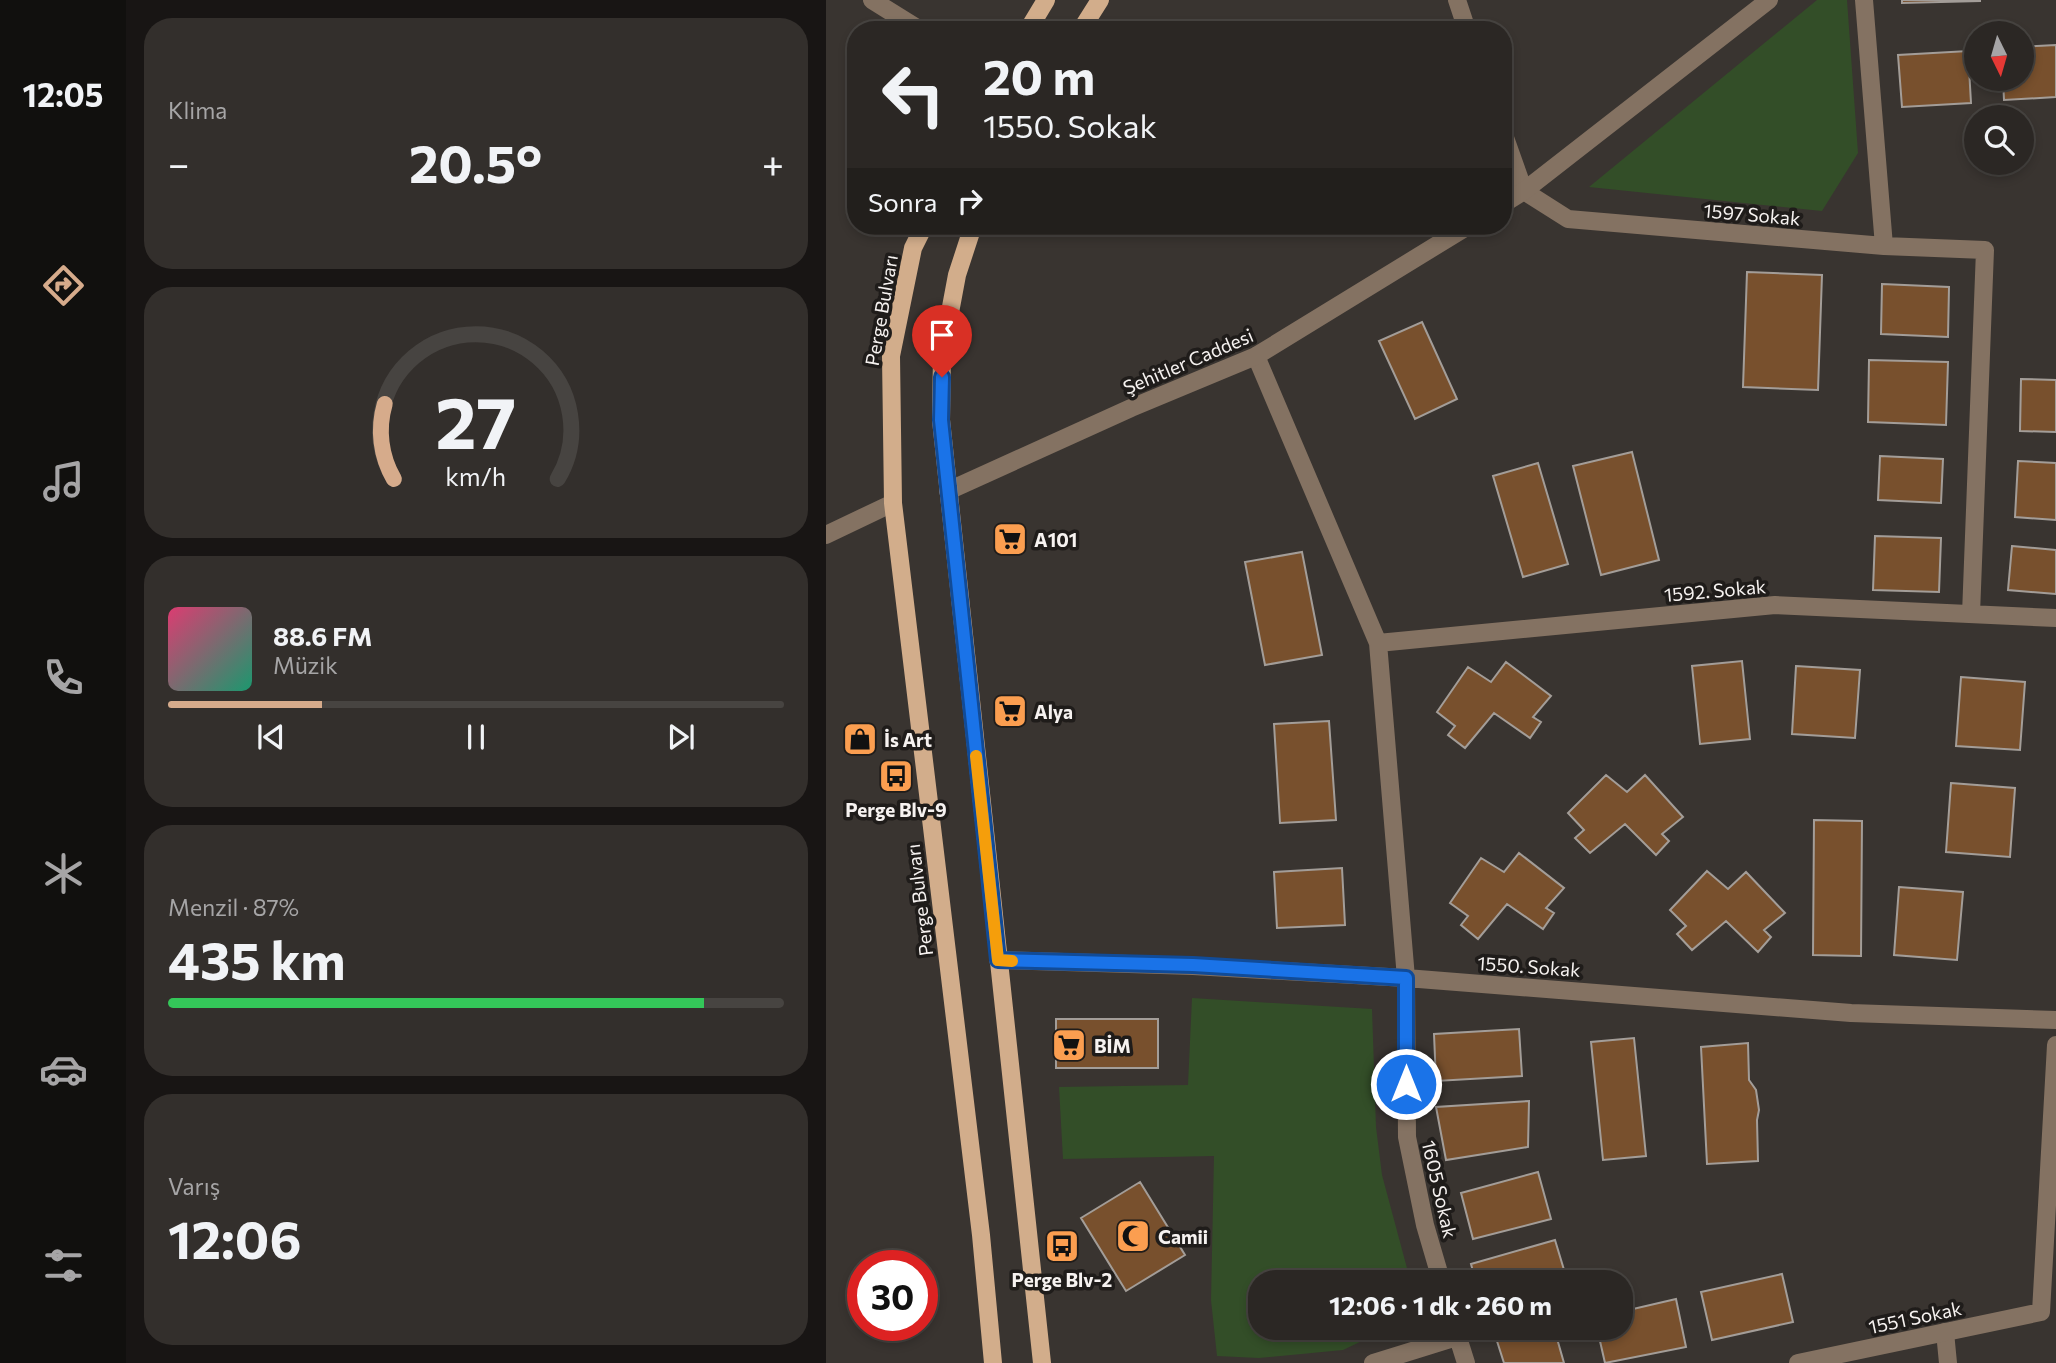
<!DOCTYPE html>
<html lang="tr">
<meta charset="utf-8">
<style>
body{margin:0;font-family:Commissioner,sans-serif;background:#332f2c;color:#f1f3f6;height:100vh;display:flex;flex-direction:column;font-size:26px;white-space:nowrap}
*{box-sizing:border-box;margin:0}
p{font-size:23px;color:#a6a5a6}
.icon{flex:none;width:38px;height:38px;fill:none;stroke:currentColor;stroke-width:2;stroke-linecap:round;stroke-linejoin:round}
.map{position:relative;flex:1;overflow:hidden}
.sheet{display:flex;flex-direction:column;gap:18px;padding:18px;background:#181514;width:700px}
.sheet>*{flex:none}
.top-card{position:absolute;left:21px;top:21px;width:665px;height:214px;border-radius:28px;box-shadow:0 4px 10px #0003,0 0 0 2px #474441;background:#2b2724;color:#f1f3f6;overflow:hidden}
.needle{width:46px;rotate:175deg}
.tools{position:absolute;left:1138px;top:21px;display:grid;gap:14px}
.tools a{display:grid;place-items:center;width:70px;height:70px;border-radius:50%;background:#2b2724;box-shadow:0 4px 10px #0003,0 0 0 2px #474441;font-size:35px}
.speed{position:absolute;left:21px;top:1250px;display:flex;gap:14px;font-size:35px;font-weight:700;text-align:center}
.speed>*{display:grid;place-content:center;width:91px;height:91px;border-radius:50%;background:#2b2724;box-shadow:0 4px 10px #0003,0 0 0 2px #474441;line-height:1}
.speed .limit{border:10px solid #d22;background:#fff;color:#111}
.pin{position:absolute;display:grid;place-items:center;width:60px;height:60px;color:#fff;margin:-72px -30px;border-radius:50% 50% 50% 0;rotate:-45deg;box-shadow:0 0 7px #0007}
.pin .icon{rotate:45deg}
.me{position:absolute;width:77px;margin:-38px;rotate:0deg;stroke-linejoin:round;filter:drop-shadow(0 0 5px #0008)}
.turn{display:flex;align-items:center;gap:24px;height:147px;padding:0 21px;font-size:32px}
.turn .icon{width:91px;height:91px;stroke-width:2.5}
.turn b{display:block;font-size:49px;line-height:60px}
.then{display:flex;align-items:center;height:66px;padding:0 21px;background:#0003;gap:14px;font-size:26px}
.big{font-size:52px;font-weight:700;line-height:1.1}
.sheet .widget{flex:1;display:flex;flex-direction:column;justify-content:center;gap:10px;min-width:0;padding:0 24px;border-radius:28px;background:#332f2c}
.sheet .dial{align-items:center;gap:0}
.dial svg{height:182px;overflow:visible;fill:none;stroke:#474441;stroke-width:7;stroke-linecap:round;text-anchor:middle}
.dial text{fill:#f1f3f6;stroke:none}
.song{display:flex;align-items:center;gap:21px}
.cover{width:84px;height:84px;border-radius:10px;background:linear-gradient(135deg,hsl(340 70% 55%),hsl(160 70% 35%))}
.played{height:7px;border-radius:4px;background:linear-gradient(90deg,#d6ab8b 25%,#474441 25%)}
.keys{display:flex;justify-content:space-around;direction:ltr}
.heat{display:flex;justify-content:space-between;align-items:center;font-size:38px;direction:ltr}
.charge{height:10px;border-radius:5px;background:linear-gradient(90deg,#34c759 87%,#474441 0)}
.trip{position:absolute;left:422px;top:1270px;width:385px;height:70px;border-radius:28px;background:#2b2724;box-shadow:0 4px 10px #0003,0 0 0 2px #474441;font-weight:700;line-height:70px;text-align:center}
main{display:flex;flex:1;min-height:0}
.menu{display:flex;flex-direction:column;width:126px;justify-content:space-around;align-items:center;background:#11100e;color:#a6a5a6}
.menu .icon{width:49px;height:49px}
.menu .active{color:#d6ab8b}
.menu b{font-size:32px;color:#f1f3f6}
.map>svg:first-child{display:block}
.green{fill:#334e28}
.building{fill:#78502d;stroke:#a39d98;stroke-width:2}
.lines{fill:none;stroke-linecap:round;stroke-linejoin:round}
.service{stroke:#847262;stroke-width:18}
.minor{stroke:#847262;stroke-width:18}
.tertiary{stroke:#847262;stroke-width:18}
.primary{stroke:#d2ad8b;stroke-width:18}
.route-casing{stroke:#114b97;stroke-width:18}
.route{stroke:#1a73e8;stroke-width:12}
.slow{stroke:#f59e0b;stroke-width:12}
.labels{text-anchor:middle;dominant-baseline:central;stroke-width:7;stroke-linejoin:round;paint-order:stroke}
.street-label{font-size:19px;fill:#f6f2f0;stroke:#1f1c1a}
.poi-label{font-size:19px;font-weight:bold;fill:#f6f2f0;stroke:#1f1c1a;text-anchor:start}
</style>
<main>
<nav class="menu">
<b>12:05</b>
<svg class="icon active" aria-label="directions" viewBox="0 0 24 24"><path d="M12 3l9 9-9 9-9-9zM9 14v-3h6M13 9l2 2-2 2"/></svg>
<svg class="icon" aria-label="music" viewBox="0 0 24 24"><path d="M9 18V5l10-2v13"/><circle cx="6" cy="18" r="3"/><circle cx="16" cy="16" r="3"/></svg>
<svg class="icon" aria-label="phone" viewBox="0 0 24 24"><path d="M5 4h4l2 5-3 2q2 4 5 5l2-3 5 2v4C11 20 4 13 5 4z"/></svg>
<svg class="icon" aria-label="climate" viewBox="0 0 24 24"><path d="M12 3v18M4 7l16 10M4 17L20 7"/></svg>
<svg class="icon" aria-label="car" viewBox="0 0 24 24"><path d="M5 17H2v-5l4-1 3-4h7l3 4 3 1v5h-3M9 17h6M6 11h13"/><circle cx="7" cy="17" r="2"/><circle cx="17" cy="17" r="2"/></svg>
<svg class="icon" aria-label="filters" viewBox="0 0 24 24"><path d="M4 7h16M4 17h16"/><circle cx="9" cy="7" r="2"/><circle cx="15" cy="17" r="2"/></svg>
</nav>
<section class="sheet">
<div class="widget"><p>Klima</p>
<div class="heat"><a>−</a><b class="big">20.5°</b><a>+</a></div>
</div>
<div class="widget dial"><svg viewBox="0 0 100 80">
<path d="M14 69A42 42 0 1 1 86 69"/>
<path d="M14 69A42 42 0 0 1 10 36" stroke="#d6ab8b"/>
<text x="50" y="56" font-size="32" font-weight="700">27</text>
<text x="50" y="72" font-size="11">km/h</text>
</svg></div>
<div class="widget">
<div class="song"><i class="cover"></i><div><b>88.6 FM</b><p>Müzik</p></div></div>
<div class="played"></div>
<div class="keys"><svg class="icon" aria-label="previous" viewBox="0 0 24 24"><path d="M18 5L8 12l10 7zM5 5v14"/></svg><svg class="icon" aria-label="pause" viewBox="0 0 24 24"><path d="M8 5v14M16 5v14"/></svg><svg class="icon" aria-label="next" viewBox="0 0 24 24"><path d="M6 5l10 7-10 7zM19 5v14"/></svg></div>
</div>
<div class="widget"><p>Menzil · 87%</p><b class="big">435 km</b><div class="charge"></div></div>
<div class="widget"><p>Varış</p><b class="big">12:06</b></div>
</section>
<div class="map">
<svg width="1230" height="1363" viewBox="0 0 1230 1363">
<rect width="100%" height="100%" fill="#393430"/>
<path class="green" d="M991,0H1021L1032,153L996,211L763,187Z
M366,998L546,1009L550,1127L556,1175L585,1283H434V1328H563L517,1350L433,1358L391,1356L385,1300L388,1156L237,1159L233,1087L362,1085Z"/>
<path class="building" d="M1076,0H1154V1L1076,3Z
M1230,45V97L1178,100L1177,79H1195V47Z
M1142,51L1145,103L1076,107L1072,55Z
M921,272L996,275L992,390L917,387Z
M1056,284L1123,287L1122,337L1055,334Z
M596,322L631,399L589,419L553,341Z
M1043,360L1122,362L1120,425L1042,422Z
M1195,379L1230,380V432L1194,431Z
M806,452L833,560L775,575L747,466Z
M1054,456L1117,459L1115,503L1052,500Z
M1192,461L1230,463V520L1189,517Z
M712,463L742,564L697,577L667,476Z
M1049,536L1115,538L1113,592L1047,590Z
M1186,546L1230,550V594L1182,590Z
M476,552L496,655L439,665L419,562Z
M916,661L924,739L874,744L866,666Z
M680,662L725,696L707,717L715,722L704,738L668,713L639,748L622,735L629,726L611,712L642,667L665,682Z
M970,666L1034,670L1029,738L966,734Z
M1135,677L1199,682L1194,750L1130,746Z
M503,721L510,820L454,823L448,724Z
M780,775L801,792L819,775L857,817L836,834L843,841L830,855L799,824L764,853L749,838L758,830L742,813Z
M1125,783L1189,788L1184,857L1120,852Z
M988,820L1036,821L1035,956L987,955Z
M693,853L738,888L720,908L728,913L717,929L681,904L652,939L635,925L642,916L624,903L655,858L678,872Z
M516,868L519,925L451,928L448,872Z
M881,871L902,889L920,872L959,913L938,930L945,937L932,952L900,921L866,950L851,934L860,926L844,910Z
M1073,887L1137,892L1131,960L1068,955Z
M230,1019H332V1068H230Z
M693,1029L696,1076L610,1081L608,1034Z
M808,1038L820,1156L777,1160L765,1042Z
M922,1043L923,1080L930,1090L933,1110L931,1120L932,1161L881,1164L875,1047Z
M703,1101L702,1147L620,1160L610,1107Z
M712,1172L725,1219L647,1239L635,1193Z
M314,1182L359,1255L300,1291L255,1218Z
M729,1240L742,1283H650L645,1264Z
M956,1274L967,1322L886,1340L875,1292Z
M850,1299L860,1347L779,1363L771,1328H794V1312Z
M704,1328H728L738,1363H678L670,1338Z"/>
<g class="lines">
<path class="service" d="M0,535L67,503
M1119,1332L1122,1363"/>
<path class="minor" d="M46,0L94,30
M631,0L641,30
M1038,0L1058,246
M677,132L698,191L742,219L1058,246L1159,250L1145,614
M430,356L552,643L580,978L581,1137L599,1225L616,1283
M552,643L949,605L1230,618
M172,960L367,966L580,978L1025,1013L1230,1020
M1215,1312L1230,1045
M629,1328L640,1363
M547,1363L631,1337
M972,1363L1215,1312"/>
<path class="tertiary" d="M677,204L698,191L943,0
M122,491L305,408L430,356L642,226"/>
<path class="primary" d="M202,30L220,0
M255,30L274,0
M98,226L87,248L65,356L67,503L155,1235L167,1363
M147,226L131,275L116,355L115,420L216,1363"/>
</g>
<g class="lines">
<g class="route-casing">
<path id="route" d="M116,377L115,420L172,960L367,965L580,978V1084"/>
</g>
<use href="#route" class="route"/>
<path class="slow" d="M150,756L172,960L186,961"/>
</g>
<defs>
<g id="supermarket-square" transform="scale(1.75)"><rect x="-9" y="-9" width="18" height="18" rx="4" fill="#fb9e50" stroke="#1f1c1a"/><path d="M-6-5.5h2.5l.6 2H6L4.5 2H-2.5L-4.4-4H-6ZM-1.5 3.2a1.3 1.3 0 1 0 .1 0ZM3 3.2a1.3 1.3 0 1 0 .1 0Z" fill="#111"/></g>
<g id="shop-square" transform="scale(1.75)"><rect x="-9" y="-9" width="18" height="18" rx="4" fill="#fb9e50" stroke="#1f1c1a"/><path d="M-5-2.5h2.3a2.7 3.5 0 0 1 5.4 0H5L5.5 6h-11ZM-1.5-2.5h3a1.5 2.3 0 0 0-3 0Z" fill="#111"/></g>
<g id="bus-square" transform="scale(1.75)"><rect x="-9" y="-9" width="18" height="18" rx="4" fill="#fb9e50" stroke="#1f1c1a"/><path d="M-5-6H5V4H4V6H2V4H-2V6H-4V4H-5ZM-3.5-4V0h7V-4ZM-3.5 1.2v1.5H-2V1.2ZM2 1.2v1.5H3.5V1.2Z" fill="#111"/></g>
<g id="mosque-square" transform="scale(1.75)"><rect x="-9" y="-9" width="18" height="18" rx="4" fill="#fb9e50" stroke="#1f1c1a"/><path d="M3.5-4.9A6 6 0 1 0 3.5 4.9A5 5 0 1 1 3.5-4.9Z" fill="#111"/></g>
</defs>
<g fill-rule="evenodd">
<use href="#supermarket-square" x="184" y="539"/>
<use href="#supermarket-square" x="184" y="711"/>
<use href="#shop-square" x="34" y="739"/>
<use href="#bus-square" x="70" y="776"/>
<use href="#supermarket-square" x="243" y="1045"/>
<use href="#mosque-square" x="307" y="1236"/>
<use href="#bus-square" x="236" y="1246"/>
</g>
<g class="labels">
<g class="street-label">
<text transform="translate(926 214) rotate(5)">1597 Sokak</text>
<text transform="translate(55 310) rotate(-80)">Perge Bulvarı</text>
<text transform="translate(362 361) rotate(-23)">Şehitler Caddesi</text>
<text transform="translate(889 590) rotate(-5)">1592. Sokak</text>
<text transform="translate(93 900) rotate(-97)">Perge Bulvarı</text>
<text transform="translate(703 966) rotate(4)">1550. Sokak</text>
<text transform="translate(614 1189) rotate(77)">1605 Sokak</text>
<text transform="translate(1089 1317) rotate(-12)">1551 Sokak</text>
</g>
<g class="poi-label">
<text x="208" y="539">A101</text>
<text x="208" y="711">Alya</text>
<text x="58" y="739">İs Art</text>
<text x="70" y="809" text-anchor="middle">Perge Blv-9</text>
<text x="268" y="1045">BİM</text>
<text x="332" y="1236">Camii</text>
<text x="236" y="1279" text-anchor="middle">Perge Blv-2</text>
</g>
</g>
</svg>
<div class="tools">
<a><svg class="needle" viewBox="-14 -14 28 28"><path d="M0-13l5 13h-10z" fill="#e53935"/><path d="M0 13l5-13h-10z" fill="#a6a5a6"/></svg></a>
<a><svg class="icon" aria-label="search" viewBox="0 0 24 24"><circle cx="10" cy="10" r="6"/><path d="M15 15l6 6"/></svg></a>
</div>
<div class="speed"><div class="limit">30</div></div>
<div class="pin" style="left:116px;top:377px;background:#d93025"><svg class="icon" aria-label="arrive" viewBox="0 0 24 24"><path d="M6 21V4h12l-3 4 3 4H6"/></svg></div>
<svg class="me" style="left:580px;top:1084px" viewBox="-20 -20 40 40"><circle r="17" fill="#1a73e8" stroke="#fff" stroke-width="3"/><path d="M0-11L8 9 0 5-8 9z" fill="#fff"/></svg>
<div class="trip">12:06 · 1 dk · 260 m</div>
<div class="top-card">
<div class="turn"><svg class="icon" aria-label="left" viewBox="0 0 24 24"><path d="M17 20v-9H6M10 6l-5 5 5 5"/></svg><div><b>20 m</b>1550. Sokak</div></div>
<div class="then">Sonra<svg class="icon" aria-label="right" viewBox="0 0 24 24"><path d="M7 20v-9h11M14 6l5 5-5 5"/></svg></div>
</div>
</div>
</main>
